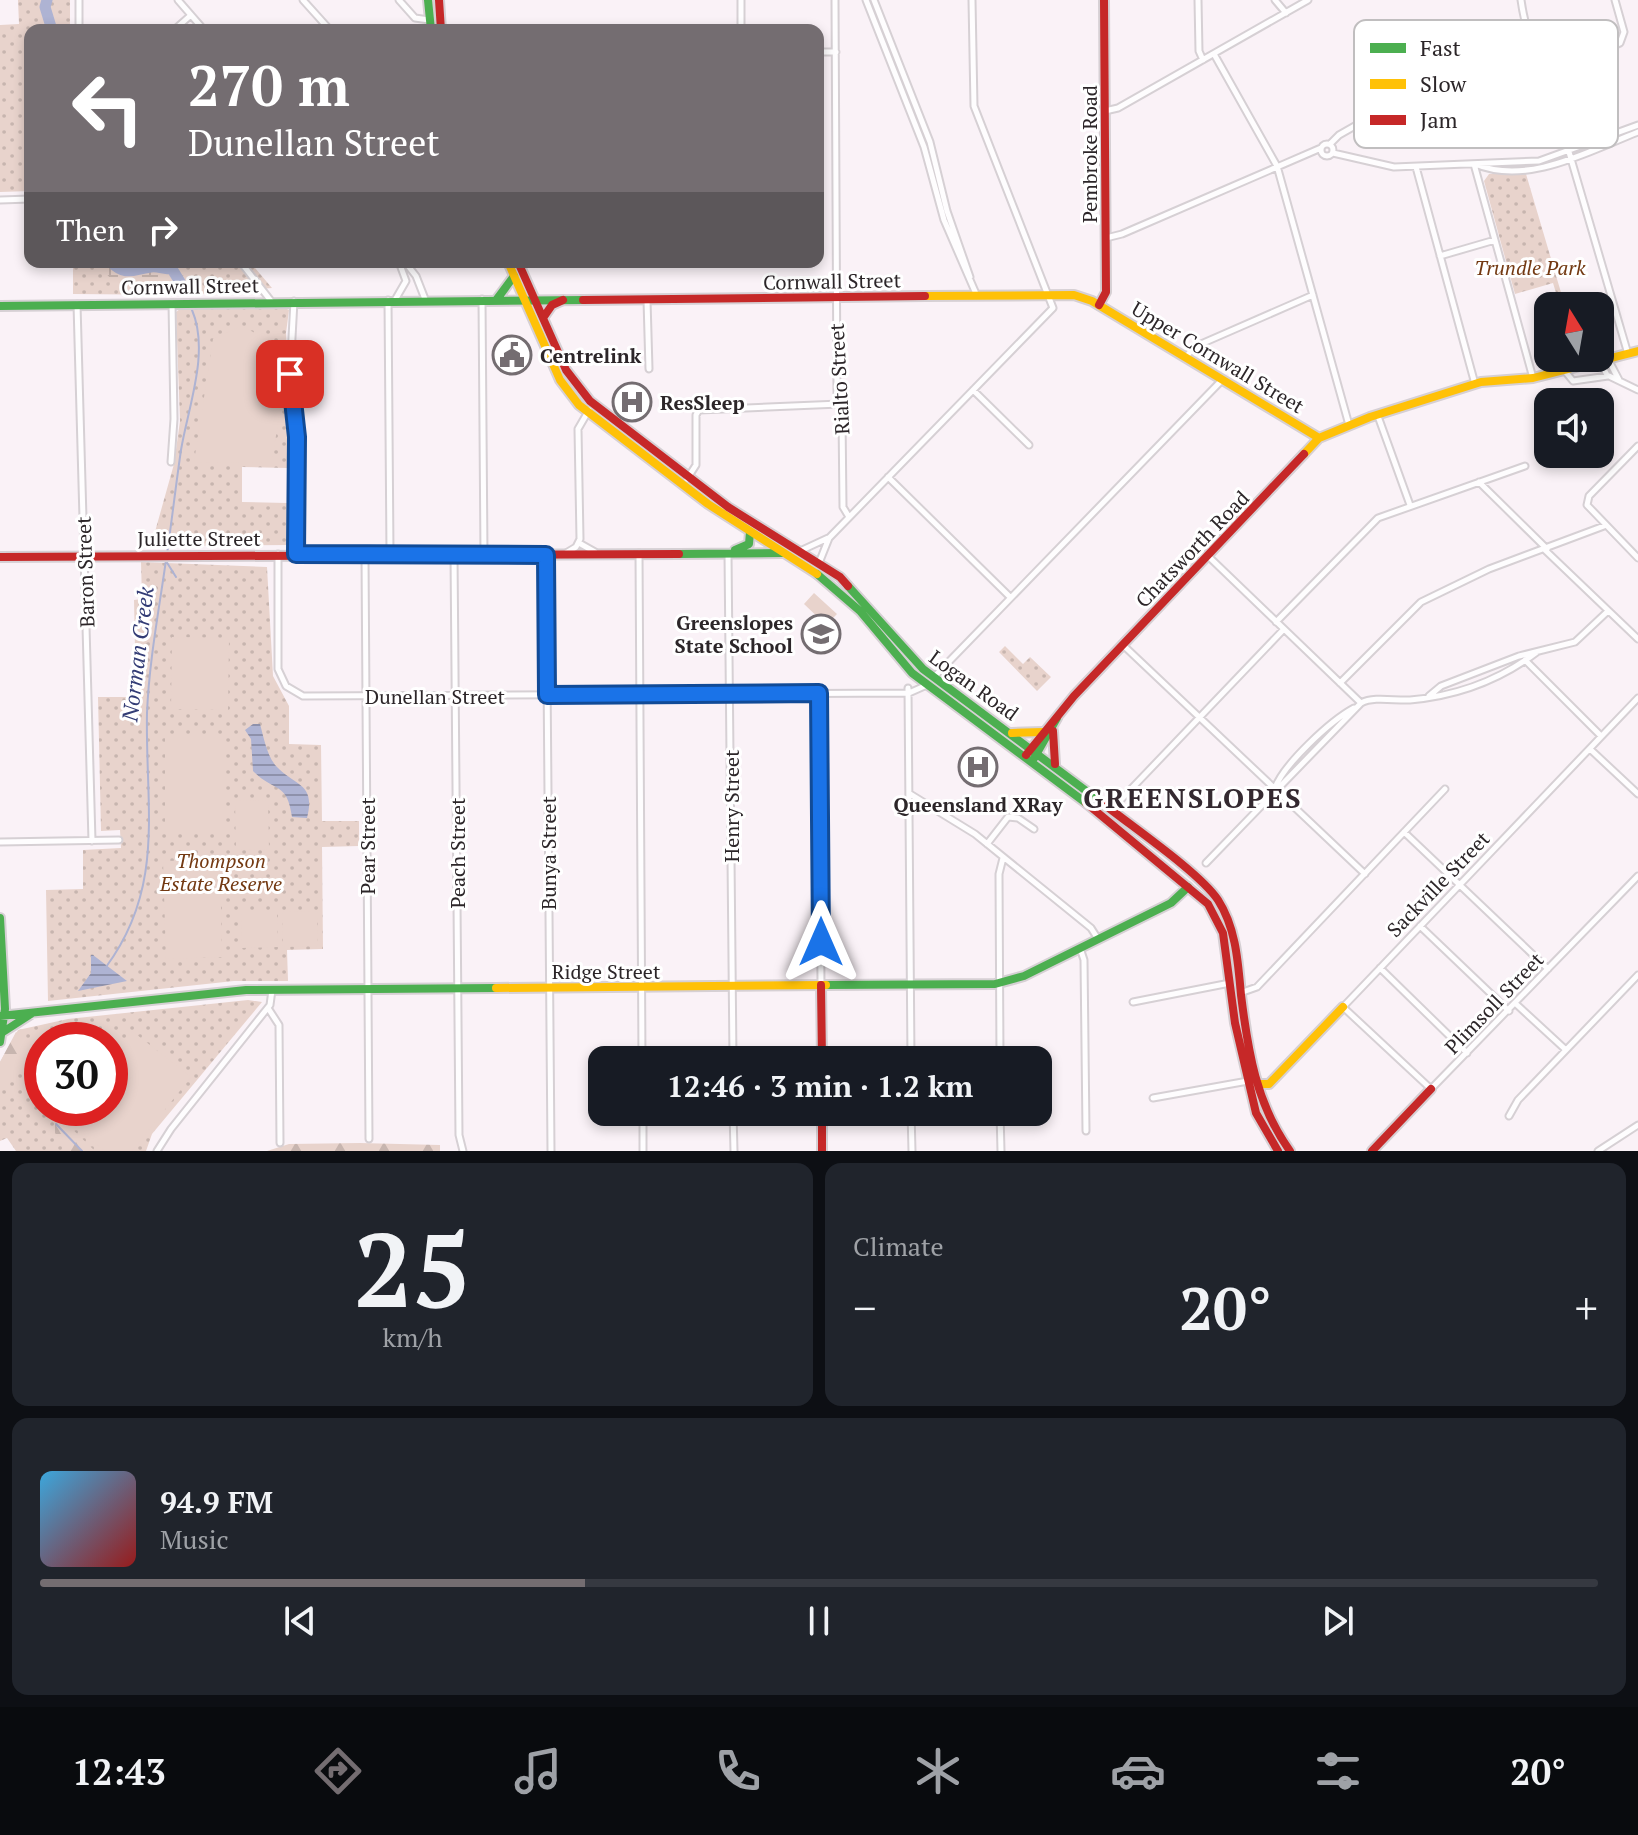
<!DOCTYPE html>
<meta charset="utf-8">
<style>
body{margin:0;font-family:"PT Serif",serif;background:#20242c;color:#f1f3f6;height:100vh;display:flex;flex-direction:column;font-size:30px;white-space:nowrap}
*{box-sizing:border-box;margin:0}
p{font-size:26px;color:#9ea1a6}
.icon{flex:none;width:44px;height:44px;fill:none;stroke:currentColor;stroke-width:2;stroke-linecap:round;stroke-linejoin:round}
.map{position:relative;height:1151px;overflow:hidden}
.drawer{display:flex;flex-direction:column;gap:12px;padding:12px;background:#0d0f14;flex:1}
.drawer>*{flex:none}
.banner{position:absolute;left:24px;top:24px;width:800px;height:244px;border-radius:16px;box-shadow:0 4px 12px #0003;background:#746d71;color:#fff;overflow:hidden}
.needle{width:52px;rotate:349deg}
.tools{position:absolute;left:1534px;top:292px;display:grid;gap:16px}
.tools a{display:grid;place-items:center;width:80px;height:80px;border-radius:16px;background:#171b24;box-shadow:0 4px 12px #0003;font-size:40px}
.speed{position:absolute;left:24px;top:1022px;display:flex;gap:16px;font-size:40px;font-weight:700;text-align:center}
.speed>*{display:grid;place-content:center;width:104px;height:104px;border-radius:50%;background:#171b24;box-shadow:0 4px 12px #0003;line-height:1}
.speed .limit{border:12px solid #d22;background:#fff;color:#111}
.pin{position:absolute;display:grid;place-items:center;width:68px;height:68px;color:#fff;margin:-34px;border-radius:16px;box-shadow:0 4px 12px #0006}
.me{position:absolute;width:88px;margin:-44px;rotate:0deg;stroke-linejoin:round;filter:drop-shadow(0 0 6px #0008)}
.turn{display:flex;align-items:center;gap:28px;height:168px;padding:0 32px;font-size:36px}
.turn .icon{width:104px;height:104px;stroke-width:2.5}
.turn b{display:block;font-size:56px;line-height:68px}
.then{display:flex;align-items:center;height:76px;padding:0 32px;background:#0003;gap:16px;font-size:30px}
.big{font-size:60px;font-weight:800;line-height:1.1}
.drawer .widget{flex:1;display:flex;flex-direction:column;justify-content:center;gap:12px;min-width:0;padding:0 28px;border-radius:16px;background:#20242c}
.drawer .dial{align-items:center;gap:0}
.dial b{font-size:104px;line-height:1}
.song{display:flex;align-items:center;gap:24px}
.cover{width:96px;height:96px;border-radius:12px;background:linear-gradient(135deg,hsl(200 70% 55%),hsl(0 70% 35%))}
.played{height:8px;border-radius:4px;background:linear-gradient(90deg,#746d71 35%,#363941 35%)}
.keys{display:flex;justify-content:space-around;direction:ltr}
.heat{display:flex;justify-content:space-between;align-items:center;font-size:44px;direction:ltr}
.drawer .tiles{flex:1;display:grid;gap:12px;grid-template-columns:1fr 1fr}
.widget:last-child{grid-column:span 2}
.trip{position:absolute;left:588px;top:1046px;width:464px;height:80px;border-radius:16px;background:#171b24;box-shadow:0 4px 12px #0003;font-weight:800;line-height:80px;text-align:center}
.dock{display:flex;height:128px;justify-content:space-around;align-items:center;background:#090b0e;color:#9ea1a6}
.dock .icon{width:56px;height:56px}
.dock .current{color:#746d71}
.dock b{font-size:36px;color:#f1f3f6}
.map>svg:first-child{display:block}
.green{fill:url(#green-dots);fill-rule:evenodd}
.forest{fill:url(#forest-firs)}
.wetland{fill:url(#wetland-marsh)}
.pitch{fill:#e8d3cc}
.water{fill:url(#water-rules)}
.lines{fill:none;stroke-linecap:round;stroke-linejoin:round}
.stream{stroke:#aeb3d3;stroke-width:2}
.river{stroke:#aeb3d3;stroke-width:11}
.street-casing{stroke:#d6d0d4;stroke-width:9}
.fast-casing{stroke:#d6d0d4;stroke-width:12}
.slow-casing{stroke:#d6d0d4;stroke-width:12}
.jam-casing{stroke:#d6d0d4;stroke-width:12}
.street{stroke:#fefdfe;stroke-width:5}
.fast{stroke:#4caf50;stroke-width:8}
.slow{stroke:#ffc107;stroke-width:8}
.jam{stroke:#c62828;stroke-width:8}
.route-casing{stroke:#114b97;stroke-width:20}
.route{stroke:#1a73e8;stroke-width:14}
.labels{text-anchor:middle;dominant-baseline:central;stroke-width:6;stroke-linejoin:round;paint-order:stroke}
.street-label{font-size:20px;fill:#2c2629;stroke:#fff}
.park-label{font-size:20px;font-style:italic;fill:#733912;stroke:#fff}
.poi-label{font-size:20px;font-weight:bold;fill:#2c2629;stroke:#fff;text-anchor:start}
.water-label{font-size:22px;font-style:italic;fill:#333c75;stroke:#fff}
.district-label{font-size:28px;font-weight:bold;letter-spacing:2px;fill:#342930;stroke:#fff}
.key{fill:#fff;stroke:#c0bebf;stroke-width:2}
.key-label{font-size:22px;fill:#2c2629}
</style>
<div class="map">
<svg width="1638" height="1151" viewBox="0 0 1638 1151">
<defs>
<pattern id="green-dots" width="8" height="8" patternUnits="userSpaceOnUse" patternTransform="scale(2)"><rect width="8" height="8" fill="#e8d3cc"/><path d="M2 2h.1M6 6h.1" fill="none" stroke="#c7b5af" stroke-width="1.8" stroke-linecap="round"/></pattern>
<pattern id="forest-firs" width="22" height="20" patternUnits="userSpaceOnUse" patternTransform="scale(2)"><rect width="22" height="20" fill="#e8d3cc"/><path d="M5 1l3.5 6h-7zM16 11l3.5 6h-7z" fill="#c7b5af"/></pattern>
<pattern id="wetland-marsh" width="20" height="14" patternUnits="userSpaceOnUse" patternTransform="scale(2)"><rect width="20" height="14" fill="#e8d3cc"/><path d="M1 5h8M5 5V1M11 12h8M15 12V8" fill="none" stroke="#c7b5af"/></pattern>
<pattern id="water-rules" width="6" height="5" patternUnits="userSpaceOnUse" patternTransform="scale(2)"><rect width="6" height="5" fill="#aeb3d3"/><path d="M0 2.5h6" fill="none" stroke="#8e91ab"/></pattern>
</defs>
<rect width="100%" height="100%" fill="#faf2f7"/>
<path class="green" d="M18,0H70V30H30V191L0,192V25L19,24Z
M1489,174H1526L1565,306H1560L1553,283L1515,294L1484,181Z
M73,262H250L272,288L188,295L73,294Z
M285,308L289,310L286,333L292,431L287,468L242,467V502L287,503L289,545L151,546L174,464L180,421L176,312L180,309Z
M141,562L267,567L273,676L289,706V744L321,745L322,821H359V846L322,847L323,949L287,950L288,981H234L48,1001L46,890L83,889V850L121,848L120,830L101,831L98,697H136L134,600L142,599Z
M1005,646L1023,664L1030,657L1051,677L1037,691L999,652Z
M248,1000L262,1002L152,1134L146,1151H16L7,1138L0,1141V1062L18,1030L68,1019ZM42,1040H110V1108H42Z"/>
<path class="forest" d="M16,1032L39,1046L0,1087V1062Z
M61,1120L65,1122L95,1151H69L55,1133V1122Z
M360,1143L440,1145V1151H267L289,1144Z"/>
<path class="wetland" d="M179,262L184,275L164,284C155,281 155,278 146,278C127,276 110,292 102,263Z"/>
<path class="pitch" d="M241,326C253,332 269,338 276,351C289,374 276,437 271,463L194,462L213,339Z
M814,593L837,614L826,625L804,604Z
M172,637L229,638L228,710L171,709Z
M165,735H224V833H165Z
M268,800L269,849L236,850L235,801Z
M220,860L222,957L166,959L163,861Z
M317,911L318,946L283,947L282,912Z
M241,913H277L278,947L242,948Z
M132,1031L191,1077L132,1151H105L63,1118L70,1108H110V1059Z"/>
<path class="water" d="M253,724H260C264,738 267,757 277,767C295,786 316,783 307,818L292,817C287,781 275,793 253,771L251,739L245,730Z
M91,955H93L127,981L78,991L91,973Z"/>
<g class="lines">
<path class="stream" d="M180,282L186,295
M167,554C172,519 176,484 181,450C188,407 210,352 192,310
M166,561L176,577
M106,967C166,886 145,806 147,713C149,662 159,610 166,560
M56,1124L82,1151"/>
<path class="river" d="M47,0L45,7L52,30
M30,92V97
M111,262C126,277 134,269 151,267C157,266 164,269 172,269L180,282"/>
<g class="street-casing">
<path id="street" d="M79,0V30
M178,0L204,30
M303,0L330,30
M399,0L415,18L429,20
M741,0V30
M835,0L837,393L842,416L843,507L849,517
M866,0L924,147L944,220L977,296
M874,0L930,142L947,211L970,277
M1198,0L1199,51L1203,60
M1275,0L1286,13
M1521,0C1524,22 1533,60 1555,70L1620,43L1624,32L1615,0
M174,30L191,15
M818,52H836
M1214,54L1277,166L1349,425
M1561,79L1594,143
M1105,111L1118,108L1308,0
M1321 150a6 6 0 1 1 12 0a6 6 0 1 1-12 0Z
M1330,144L1339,135L1527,28
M1569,152L1628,354
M1333,153L1394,167L1539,161L1638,125
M1474,164L1533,378
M1475,164C1528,186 1589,151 1638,132
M1416,167L1475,384
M0,200L30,199
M1106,238L1122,234L1321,148
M1440,256L1495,240
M405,262L416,276L425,299
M243,265L271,301
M482,299L484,555
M388,300L390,554
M395,300L406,281L399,262
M647,300L649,369
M294,301L290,374L296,428V554
M77,304L92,841
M1186,357L1194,347L1313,295
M1608,359L1619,380
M1600,361L1607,375L1638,390
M1564,370L1573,381L1608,376
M973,390L1029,445
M1379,419L1410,505
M1638,446L1589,496L1587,505L1638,558
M171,462L174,419L172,303
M888,477L1010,597
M687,479L696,465V415L699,410L840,404
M1479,482L1547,549
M579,543L595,552
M1545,550L1638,639
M800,551L828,538
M566,553L576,547L580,539L578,429L589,410
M639,553L642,1060
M728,553L733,1060
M278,554V669L286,686L303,696L909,693L927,685
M454,554L459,1135L463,1151
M365,555L369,1139
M546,555L551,1151
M1207,555L1361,703C1374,696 1395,701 1410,700C1457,696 1500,680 1537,652
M819,563L829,538L1053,308L974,106L972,0
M1276,622L1378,518L1525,466
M1123,645L1365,874
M1525,660L1601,736
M934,677L1223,379
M1340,683L1421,602L1489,569L1604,526
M908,688L911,1060
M819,693L821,985
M1429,696L1441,686L1519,656L1575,642L1608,611
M1638,698L1343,1007L1431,1089L1638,876
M1590,749L1638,794
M1275,788C1284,764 1330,721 1354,708
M910,794L975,834L1091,928L1098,939
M1112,809L1284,629
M1404,832L1548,969
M0,842L119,840
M987,844L1008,817L1018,818L1034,829
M1206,863L1361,703
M1420,926L1509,1011
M1080,948L1084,960L1086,1131
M1380,968L1467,1053
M1240,993L1257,987L1445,789
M1133,1002L1230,983
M1516,1004L1566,1050
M268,1008L279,1025L280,1143
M1000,1060L999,874L1003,858
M1153,1098L1248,1081
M643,1112V1151
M733,1112L734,1151
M911,1112L912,1151
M1000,1112L1001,1151
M1509,1116L1518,1100L1638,975
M157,1151L171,1129L270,1005L272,990
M1598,1151L1638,1125"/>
</g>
<g class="fast-casing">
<path id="fast" d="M428,0L431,30
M497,299L514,276
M0,306L583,300
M735,550L749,544L750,532
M679,554L782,553
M817,574L860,611L912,673L1086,803
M848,586L923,669L1105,805
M1033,760L1057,718
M0,918L5,1009L0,1042
M826,985L995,984L1024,976L1171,903L1188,887
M0,1016L246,990L496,988
M3,1032L31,1014"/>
</g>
<g class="slow-casing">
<path id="slow" d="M508,262L560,380L579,405L708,504L817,574
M925,296L1074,295L1092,301L1319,438
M1304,454L1319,438L1370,417L1481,382L1533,378L1638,351
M1012,733L1043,732
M496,988L826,985
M1258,1084H1269L1343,1007"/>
</g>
<g class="jam-casing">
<path id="jam" d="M439,0L441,30
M518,262L566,370L590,401L728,507L840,577L848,586
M583,300L925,296
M1099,305L1106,292L1104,0
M543,318L552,305L563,300
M0,557L679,554
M1053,731L1055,764
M1026,755L1074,696L1304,454
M1086,803L1208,904L1223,933L1235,1023L1256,1113L1278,1151
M1105,805C1134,828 1200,873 1218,900C1236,928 1238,962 1241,995C1248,1051 1256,1104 1290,1151
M821,985L822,1060
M822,1112V1151
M1372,1151L1431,1089"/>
</g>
<use href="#street" class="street"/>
<use href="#fast" class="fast"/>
<use href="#slow" class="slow"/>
<use href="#jam" class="jam"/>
</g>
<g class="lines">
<g class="route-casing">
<path id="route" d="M290,374L297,437L296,554L546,555L547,695L819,693L821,942"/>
</g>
<use href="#route" class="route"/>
</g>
<defs>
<g id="civic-ring" transform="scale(2)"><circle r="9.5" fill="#fff" stroke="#746d71" stroke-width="1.5"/><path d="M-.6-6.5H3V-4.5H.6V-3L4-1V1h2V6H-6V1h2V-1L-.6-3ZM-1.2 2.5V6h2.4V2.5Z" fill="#746d71"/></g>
<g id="hospital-ring" transform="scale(2)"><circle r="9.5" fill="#fff" stroke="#746d71" stroke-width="1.5"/><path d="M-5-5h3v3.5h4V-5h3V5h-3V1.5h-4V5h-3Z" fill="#746d71"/></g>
<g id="school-ring" transform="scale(2)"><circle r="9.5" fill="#fff" stroke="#746d71" stroke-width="1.5"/><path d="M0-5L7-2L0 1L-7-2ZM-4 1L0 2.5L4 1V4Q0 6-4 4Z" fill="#746d71"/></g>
</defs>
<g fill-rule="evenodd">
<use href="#civic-ring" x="512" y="355"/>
<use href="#hospital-ring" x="632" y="402"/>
<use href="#school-ring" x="821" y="634"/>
<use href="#hospital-ring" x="978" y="767"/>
</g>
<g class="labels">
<g class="street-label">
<text transform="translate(1089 154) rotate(-90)">Pembroke Road</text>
<text transform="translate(832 281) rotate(-1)">Cornwall Street</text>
<text transform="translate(190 286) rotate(-1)">Cornwall Street</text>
<text transform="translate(1218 357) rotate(31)">Upper Cornwall Street</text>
<text transform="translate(839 379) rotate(-93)">Rialto Street</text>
<text x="199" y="538">Juliette Street</text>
<text transform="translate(1192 549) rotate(-46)">Chatsworth Road</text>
<text transform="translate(85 572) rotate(-92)">Baron Street</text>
<text transform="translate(974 685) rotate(36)">Logan Road</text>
<text x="435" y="696">Dunellan Street</text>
<text transform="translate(731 806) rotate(-90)">Henry Street</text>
<text transform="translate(367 846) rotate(-90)">Pear Street</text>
<text transform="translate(457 853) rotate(-90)">Peach Street</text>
<text transform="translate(548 853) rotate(-90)">Bunya Street</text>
<text transform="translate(1438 884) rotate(-46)">Sackville Street</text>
<text x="606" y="971">Ridge Street</text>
<text transform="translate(1494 1003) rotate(-46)">Plimsoll Street</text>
</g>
<g class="park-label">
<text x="1530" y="267">Trundle Park</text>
<text x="221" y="860">Thompson<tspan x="221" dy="23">Estate Reserve</tspan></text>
</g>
<g class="poi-label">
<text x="540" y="355">Centrelink</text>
<text x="660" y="402">ResSleep</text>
<text x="793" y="622" text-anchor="end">Greenslopes<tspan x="793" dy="23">State School</tspan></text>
<text x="978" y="804" text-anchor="middle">Queensland XRay</text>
</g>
<g class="water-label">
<text transform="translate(137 654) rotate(-83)">Norman Creek</text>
</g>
<g class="district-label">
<text x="1193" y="797">GREENSLOPES</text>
</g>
</g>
<rect x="1354" y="20" width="264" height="128" rx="12" class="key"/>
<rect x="1370" y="43" width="36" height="10" fill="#4caf50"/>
<rect x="1370" y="79" width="36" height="10" fill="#ffc107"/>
<rect x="1370" y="115" width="36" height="10" fill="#c62828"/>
<g class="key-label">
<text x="1420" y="56">Fast</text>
<text x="1420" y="92">Slow</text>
<text x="1420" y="128">Jam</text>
</g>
</svg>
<div class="tools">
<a><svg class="needle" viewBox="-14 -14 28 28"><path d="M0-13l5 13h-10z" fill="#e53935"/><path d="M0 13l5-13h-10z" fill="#9ea1a6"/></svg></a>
<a><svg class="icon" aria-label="sound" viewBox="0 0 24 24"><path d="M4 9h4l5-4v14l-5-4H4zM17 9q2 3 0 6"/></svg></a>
</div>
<div class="speed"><div class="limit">30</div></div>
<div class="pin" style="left:290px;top:374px;background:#d93025"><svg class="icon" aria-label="arrive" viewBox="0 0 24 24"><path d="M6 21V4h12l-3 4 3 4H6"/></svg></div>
<svg class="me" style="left:821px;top:942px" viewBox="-20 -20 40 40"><path d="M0-17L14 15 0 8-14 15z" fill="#1a73e8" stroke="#fff" stroke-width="4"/></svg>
<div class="trip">12:46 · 3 min · 1.2 km</div>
<div class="banner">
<div class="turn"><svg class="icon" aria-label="left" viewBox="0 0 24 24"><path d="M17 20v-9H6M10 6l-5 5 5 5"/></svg><div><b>270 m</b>Dunellan Street</div></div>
<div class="then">Then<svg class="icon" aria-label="right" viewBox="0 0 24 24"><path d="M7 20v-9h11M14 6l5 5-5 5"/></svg></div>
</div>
</div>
<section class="drawer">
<div class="tiles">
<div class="widget dial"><b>25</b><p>km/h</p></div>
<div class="widget"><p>Climate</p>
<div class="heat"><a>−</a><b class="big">20°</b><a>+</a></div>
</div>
<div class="widget">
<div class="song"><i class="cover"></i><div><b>94.9 FM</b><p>Music</p></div></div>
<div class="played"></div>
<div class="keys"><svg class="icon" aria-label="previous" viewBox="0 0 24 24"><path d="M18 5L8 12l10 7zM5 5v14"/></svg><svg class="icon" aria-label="pause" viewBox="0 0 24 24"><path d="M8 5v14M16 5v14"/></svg><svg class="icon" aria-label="next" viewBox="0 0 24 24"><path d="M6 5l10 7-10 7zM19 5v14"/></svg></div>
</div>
</div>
</section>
<nav class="dock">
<b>12:43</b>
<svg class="icon current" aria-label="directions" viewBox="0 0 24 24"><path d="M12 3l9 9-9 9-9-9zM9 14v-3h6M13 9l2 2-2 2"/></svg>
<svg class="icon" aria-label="music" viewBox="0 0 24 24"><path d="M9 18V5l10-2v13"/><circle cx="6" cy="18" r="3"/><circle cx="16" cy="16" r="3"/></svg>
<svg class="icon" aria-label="phone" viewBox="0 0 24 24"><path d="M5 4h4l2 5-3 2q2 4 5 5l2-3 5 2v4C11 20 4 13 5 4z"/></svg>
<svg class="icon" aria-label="climate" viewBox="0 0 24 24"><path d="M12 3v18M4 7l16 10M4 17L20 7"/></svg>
<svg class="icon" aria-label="car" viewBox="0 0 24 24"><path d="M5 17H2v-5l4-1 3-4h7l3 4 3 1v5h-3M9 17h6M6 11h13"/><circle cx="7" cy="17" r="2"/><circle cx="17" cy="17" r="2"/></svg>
<svg class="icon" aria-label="filters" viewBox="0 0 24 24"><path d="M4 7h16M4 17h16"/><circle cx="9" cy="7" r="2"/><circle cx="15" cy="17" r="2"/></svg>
<b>20°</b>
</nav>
